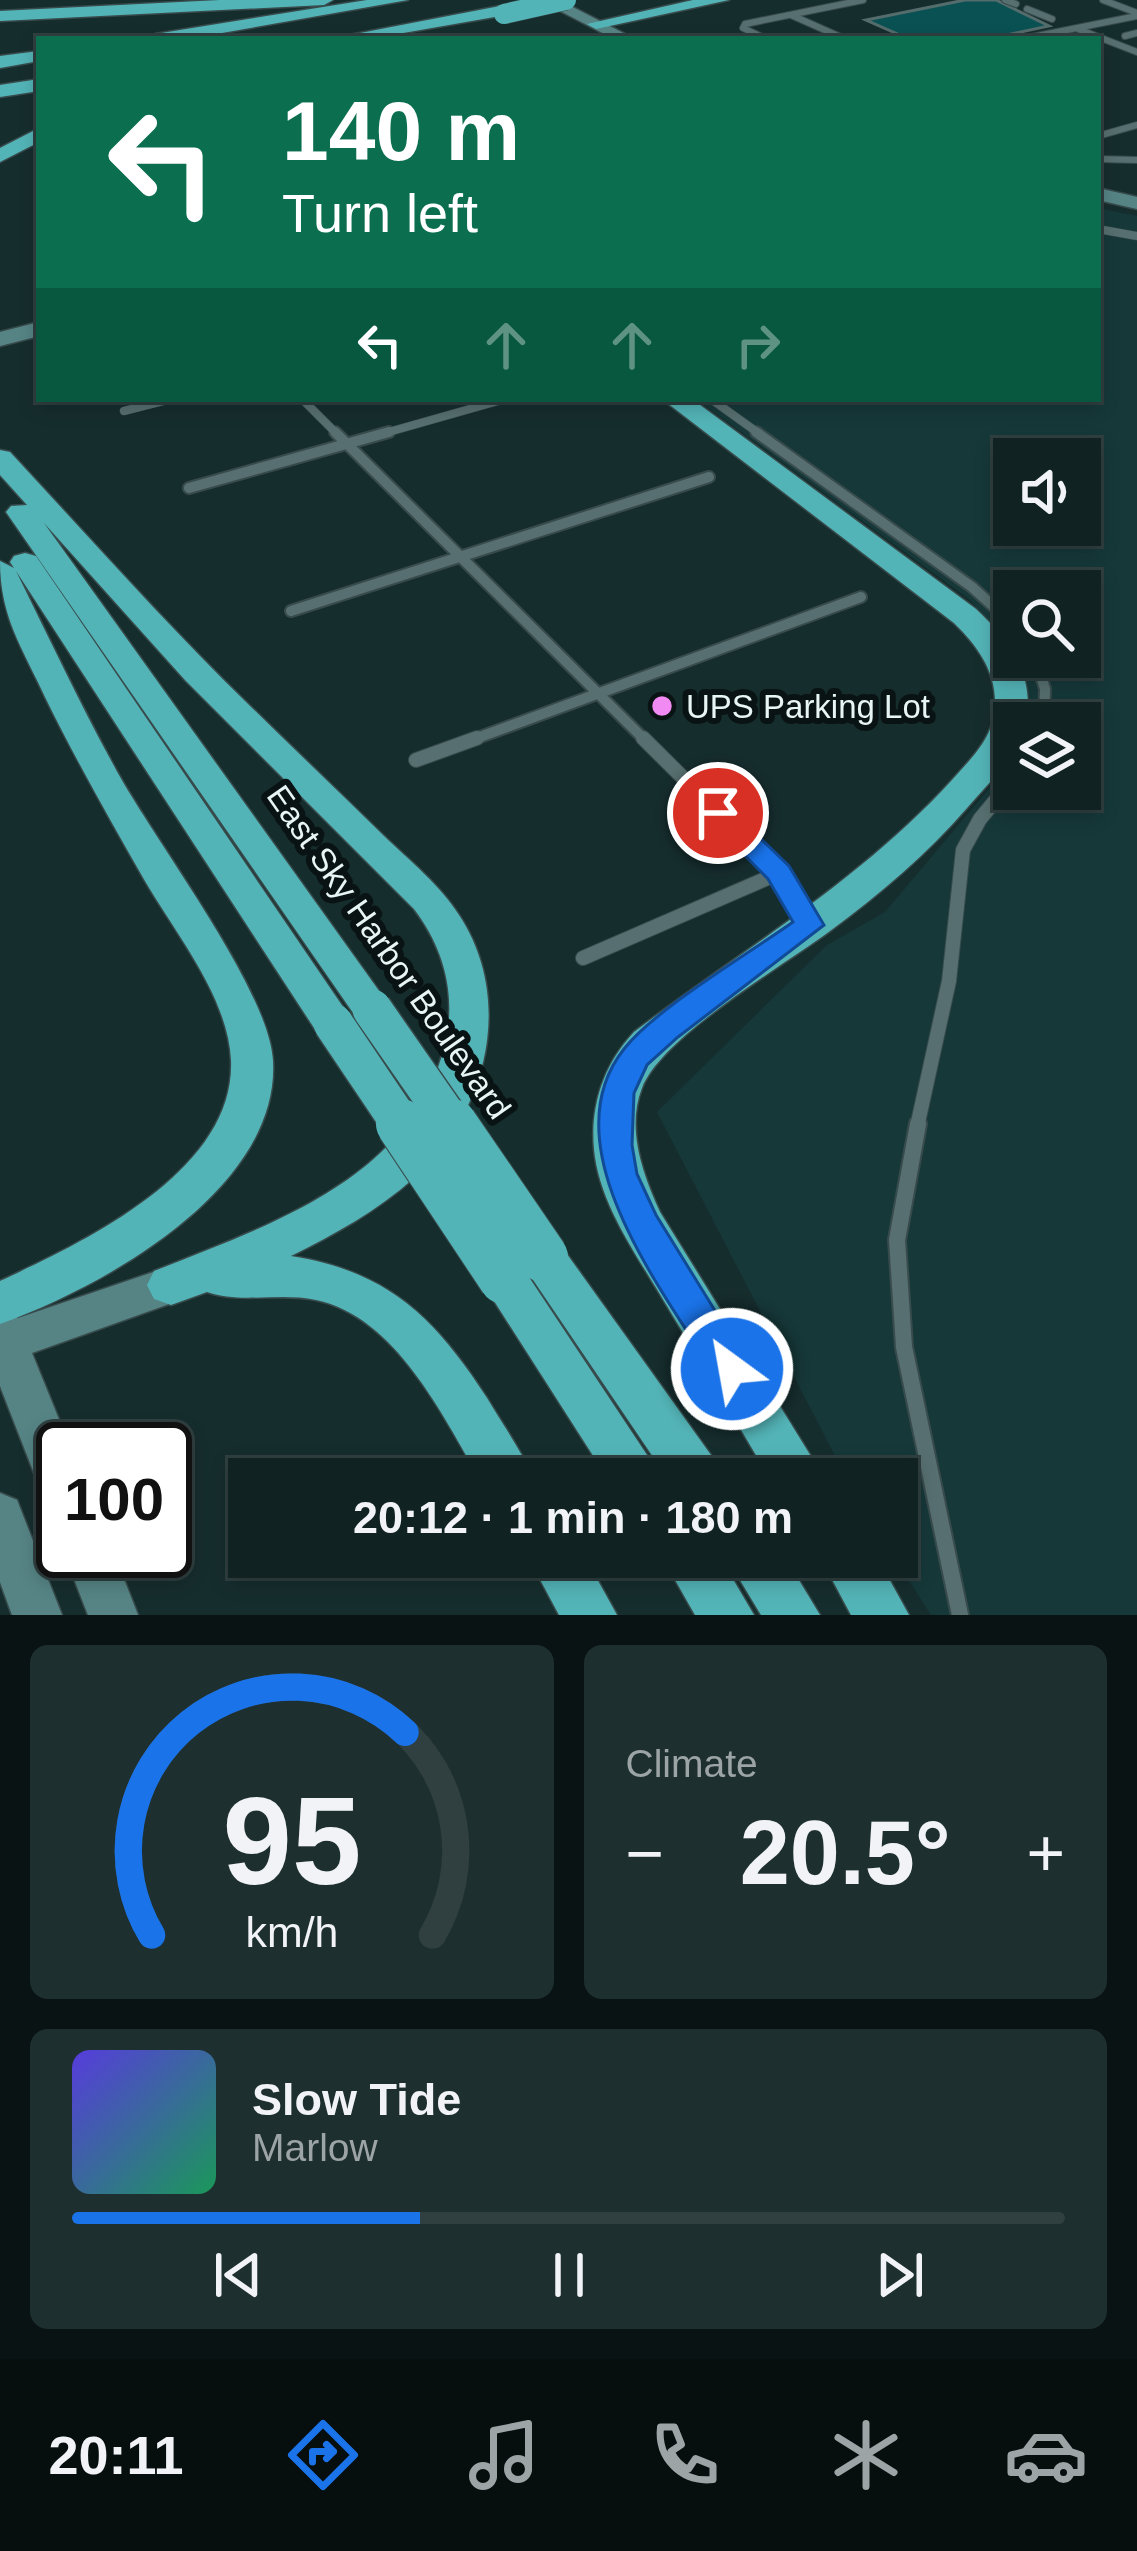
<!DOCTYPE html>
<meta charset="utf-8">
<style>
body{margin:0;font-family:Arial,sans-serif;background:#1e2f2f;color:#f1f3f6;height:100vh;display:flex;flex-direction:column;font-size:45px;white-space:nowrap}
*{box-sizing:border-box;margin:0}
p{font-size:39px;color:#9ca4a5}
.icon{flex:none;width:66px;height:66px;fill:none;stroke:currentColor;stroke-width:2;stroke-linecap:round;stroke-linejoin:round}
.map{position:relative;height:1615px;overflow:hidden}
.panel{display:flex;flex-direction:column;gap:30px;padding:30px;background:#091313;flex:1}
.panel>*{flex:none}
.hud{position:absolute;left:36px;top:36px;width:1065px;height:366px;border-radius:0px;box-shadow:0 6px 18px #0003,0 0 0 3px #303f40;background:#0b6e4f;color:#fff;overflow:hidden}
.fabs{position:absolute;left:993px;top:438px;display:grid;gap:24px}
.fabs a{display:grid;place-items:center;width:108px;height:108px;border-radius:0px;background:#102222;box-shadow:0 6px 18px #0003,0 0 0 3px #303f40;font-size:60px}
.speed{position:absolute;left:36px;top:1422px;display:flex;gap:24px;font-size:60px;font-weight:700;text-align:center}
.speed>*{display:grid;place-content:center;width:156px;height:156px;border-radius:50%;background:#102222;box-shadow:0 6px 18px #0003,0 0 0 3px #303f40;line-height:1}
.speed .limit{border:6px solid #111;border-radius:18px;background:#fff;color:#111}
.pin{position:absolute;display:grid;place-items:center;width:102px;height:102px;color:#fff;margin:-51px;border:6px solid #fff;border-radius:50%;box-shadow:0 3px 12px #0007}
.me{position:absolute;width:132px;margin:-66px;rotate:328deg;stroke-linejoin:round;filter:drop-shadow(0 0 9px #0008)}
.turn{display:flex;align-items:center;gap:42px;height:252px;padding:0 48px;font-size:54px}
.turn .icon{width:156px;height:156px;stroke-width:2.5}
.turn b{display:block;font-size:84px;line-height:102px}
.lanes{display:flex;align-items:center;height:114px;padding:0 48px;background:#0003;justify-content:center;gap:60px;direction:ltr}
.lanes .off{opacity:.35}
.big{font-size:90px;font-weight:700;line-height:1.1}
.panel .widget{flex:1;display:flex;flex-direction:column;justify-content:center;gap:18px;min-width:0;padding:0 42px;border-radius:18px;background:#1e2f2f}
.panel .dial{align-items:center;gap:0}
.dial svg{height:312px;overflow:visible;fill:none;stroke:#303f40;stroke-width:7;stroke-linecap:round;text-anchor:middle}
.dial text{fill:#f1f3f6;stroke:none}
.song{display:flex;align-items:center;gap:36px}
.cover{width:144px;height:144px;border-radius:18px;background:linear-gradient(135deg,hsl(250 70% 55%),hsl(150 70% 35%))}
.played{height:12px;border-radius:6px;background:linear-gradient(90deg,#1a73e8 35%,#303f40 35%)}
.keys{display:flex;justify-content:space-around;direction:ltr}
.heat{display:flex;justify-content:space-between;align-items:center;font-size:66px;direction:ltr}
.panel .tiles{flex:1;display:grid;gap:30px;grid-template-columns:1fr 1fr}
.widget:last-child{grid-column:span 2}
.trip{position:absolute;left:228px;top:1458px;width:690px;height:120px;border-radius:0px;background:#102222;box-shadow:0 6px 18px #0003,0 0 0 3px #303f40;font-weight:700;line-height:120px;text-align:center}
.menu{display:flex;height:192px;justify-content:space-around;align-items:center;background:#060e0e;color:#9ca4a5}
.menu .icon{width:84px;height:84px}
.menu .active{color:#1a73e8}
.menu b{font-size:54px;color:#f1f3f6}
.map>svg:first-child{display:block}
.built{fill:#163839;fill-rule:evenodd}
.building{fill:#0a5154;stroke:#546c6c;stroke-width:3}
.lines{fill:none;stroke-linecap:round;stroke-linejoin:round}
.lane-far4-casing{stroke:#384b4c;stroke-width:8}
.lane-far3-casing{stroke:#384b4c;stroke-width:9}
.lane-far2-casing{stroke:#384b4c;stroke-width:14}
.lane-far1-casing{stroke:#384b4c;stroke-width:16}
.lane-casing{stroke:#384b4c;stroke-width:20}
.secondary-casing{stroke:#384b4c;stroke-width:3}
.highway-casing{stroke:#384b4c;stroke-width:3}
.lane-far4{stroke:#576f70;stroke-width:6}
.lane-far3{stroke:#576f70;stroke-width:8}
.lane-far2{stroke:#576f70;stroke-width:10}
.lane-far1{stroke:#576f70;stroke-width:14}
.lane{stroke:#576f70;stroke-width:16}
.secondary{fill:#568485;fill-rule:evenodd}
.highway{fill:#53b4b7;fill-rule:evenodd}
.highway-bridge-far2-casing{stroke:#384b4c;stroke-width:21;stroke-linecap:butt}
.highway-bridge-far1-casing{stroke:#384b4c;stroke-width:42;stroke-linecap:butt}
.highway-bridge-casing{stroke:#384b4c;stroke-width:52;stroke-linecap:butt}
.highway-bridge-far2{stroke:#53b4b7;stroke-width:20}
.highway-bridge-far1{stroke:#53b4b7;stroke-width:39}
.highway-bridge{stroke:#53b4b7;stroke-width:50}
.route{fill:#1a73e8;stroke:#114b97;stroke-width:3}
.poi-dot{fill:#f28af3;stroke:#0a1314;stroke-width:4.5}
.labels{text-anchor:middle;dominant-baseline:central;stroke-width:12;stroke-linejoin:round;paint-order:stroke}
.poi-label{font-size:33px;fill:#e8f5f5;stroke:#0a1314;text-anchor:start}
.street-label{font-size:33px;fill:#e8f5f5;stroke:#0a1314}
</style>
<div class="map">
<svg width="1137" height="1615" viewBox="0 0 1137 1615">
<rect width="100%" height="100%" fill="#162d2e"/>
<path class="built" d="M1098,208L1137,216V1615H931L894,1557L897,1479H847L657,1112L827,945L885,912L1014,759V789H1080V723H1029V694L1019,657H1080V591H1014V647L969,599L696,399H1098ZM1014,459H1080V525H1014Z"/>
<path class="building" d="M965,0H996L1049,26L988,39H909L866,20Z"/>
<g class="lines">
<g class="lane-far4-casing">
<path id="lane-far4" d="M1005,0L1016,4
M1103,0L1137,13
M1027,9L1052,19
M791,15L845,39
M1078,29L1137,52
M1125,36L1137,33
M766,39L743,28L745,24L863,0
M1022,39L1137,16
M1098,136L1137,125
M1098,159L1137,160"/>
</g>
<g class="lane-far3-casing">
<path id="lane-far3" d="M1098,229L1137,236
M302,399L338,435
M711,399L761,435
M124,411L171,399
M378,435L505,399"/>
</g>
<g class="lane-far2-casing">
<path id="lane-far2" d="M335,432L646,741
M756,432L972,587L1014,625
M189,488L389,432
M291,611L709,477
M1035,657L1045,689L1044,723
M469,741L861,597"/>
</g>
<g class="lane-far1-casing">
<path id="lane-far1" d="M643,738L779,873L809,924
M416,760L477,738
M583,958L779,873
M917,1127L949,981L963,850L980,819L1014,778"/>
</g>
<g class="lane-casing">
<path id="lane" d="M918,1124L897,1240L904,1347L960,1615"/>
</g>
<g class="secondary-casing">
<path id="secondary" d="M539,0H559L635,39H614Z
M1098,188L1137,197V209L1098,200Z
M39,322V336L0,346V332Z
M171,1266L186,1272L193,1285L186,1298L32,1353L71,1449H63V1511L46,1504L0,1386V1309L18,1318Z
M0,1493L17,1500L62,1615H12L0,1582Z
M63,1551H113L138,1615H88Z"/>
</g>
<g class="highway-casing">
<path id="highway" d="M220,0H333L324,5L0,21V11Z
M367,0H408L188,39H146L155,34Z
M693,0H729L596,29L587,24Z
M500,6L509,11L506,15L369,39H329Z
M39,51V61L0,68V56Z
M39,79V91L0,97V85Z
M39,128V142L0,162V148Z
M662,399H692L976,609C1010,641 1035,675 1026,723H1014C1014,762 992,779 967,808C927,854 880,894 830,931C783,966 661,1037 642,1088C626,1129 643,1175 660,1212L825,1479H770C736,1421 701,1363 667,1306C639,1258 599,1205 594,1149C590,1105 604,1064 634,1032C742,950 860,881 952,780C968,762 987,744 993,720C1002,680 981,649 954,623Z
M0,450L10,452C88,536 165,623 247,703C293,748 339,792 384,836C410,861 440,885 459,915C515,1000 487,1113 414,1178C377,1211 335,1234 291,1256C388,1271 435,1318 487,1398C503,1425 521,1450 534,1479H480C442,1415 396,1317 316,1300C280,1292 240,1304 207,1292L171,1305L154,1299L147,1285L154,1271C272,1224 415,1178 446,1040C456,992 443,947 414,909L185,680L44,523L392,1009L386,1020L372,1024L358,1020L6,512L11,506L27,505L0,475Z
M25,553L36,556L354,1023L348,1034L333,1038L318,1034L16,571C48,636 79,702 114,766C152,838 269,988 273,1061C280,1189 103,1287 0,1324V1281C84,1242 236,1171 231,1060C228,997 176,934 145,881C110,820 76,760 45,697C22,647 0,617 0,561L14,568L10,562L14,556Z
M543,1237L559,1243L716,1462L724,1479H668L527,1271L520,1257L527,1243Z
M504,1259L521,1265L663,1479H608L480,1279L487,1265Z
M528,1557H585L617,1615H559Z
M662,1557H720L754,1615H695Z
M726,1557H785L820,1615H761Z
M820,1557H877L909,1615H851Z"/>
</g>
<use href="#lane-far4" class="lane-far4"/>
<use href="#lane-far3" class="lane-far3"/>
<use href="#lane-far2" class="lane-far2"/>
<use href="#lane-far1" class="lane-far1"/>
<use href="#lane" class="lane"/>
<use href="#secondary" class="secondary"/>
<use href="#highway" class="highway"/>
<g class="highway-bridge-far2-casing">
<path id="highway-bridge-far2" d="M504,14L566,0"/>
</g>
<g class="highway-bridge-far1-casing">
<path id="highway-bridge-far1" d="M372,1009L454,1127
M333,1023L403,1127"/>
</g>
<g class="highway-bridge-casing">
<path id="highway-bridge" d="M401,1124L504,1279
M452,1124L543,1257"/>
</g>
<use href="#highway-bridge-far2" class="highway-bridge-far2"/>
<use href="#highway-bridge-far1" class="highway-bridge-far1"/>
<use href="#highway-bridge" class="highway-bridge"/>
</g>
<path class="route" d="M718,804L728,807L789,866L824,925L678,1037L647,1065L634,1093L632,1145L637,1174L656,1215L751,1369L745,1381L732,1386L719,1381C668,1297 546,1147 624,1049C655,1009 748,954 793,922L768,879L709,819L705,813Z"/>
<circle class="poi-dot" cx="662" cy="706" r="12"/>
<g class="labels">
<g class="poi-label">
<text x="686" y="706">UPS Parking Lot</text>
</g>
<g class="street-label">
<text transform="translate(389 952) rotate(55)">East Sky Harbor Boulevard</text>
</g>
</g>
</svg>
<div class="fabs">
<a><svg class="icon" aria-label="sound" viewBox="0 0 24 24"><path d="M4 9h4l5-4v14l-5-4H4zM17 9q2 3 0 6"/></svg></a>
<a><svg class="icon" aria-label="search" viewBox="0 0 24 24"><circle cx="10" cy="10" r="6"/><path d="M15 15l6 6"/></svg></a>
<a><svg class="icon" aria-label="layers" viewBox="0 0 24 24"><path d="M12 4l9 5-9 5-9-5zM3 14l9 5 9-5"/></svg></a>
</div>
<div class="speed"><div class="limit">100</div></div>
<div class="pin" style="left:718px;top:813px;background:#d93025"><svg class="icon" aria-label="arrive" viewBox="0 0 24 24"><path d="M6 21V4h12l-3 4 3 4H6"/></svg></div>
<svg class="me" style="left:732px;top:1369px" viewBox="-20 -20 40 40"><circle r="17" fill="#1a73e8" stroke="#fff" stroke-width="3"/><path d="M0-11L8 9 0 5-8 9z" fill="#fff"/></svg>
<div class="trip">20:12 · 1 min · 180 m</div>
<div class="hud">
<div class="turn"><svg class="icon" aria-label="left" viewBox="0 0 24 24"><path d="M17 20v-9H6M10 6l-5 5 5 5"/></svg><div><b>140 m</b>Turn left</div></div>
<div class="lanes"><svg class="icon" aria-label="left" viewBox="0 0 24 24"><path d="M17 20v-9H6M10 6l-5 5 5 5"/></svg><svg class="icon off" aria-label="ahead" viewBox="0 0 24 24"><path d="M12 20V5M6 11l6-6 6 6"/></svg><svg class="icon off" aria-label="ahead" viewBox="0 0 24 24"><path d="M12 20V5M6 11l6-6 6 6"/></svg><svg class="icon off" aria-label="right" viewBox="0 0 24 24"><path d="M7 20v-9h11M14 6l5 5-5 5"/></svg></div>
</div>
</div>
<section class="panel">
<div class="tiles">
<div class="widget dial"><svg viewBox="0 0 100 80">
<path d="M14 69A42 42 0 1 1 86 69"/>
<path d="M14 69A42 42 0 0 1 79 17" stroke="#1a73e8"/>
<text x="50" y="56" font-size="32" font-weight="700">95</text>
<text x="50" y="72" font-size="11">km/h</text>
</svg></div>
<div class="widget"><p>Climate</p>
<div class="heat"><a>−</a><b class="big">20.5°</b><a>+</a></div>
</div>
<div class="widget">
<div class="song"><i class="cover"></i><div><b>Slow Tide</b><p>Marlow</p></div></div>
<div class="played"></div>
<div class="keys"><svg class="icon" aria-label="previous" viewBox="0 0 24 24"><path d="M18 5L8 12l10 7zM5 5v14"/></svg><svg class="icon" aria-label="pause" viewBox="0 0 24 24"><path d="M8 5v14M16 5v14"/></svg><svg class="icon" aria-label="next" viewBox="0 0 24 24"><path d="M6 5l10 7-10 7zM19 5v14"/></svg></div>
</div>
</div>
</section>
<nav class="menu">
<b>20:11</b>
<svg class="icon active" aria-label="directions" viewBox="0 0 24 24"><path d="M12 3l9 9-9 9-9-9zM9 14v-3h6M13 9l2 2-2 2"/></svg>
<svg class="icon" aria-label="music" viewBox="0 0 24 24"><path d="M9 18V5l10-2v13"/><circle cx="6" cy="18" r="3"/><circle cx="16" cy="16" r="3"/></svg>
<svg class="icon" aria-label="phone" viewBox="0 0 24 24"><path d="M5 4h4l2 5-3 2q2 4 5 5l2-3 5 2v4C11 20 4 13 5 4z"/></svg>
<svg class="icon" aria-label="climate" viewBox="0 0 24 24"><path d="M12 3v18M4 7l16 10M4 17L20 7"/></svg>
<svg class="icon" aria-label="car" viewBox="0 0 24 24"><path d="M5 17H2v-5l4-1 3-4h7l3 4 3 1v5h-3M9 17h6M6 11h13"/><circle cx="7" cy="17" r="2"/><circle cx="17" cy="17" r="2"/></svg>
</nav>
